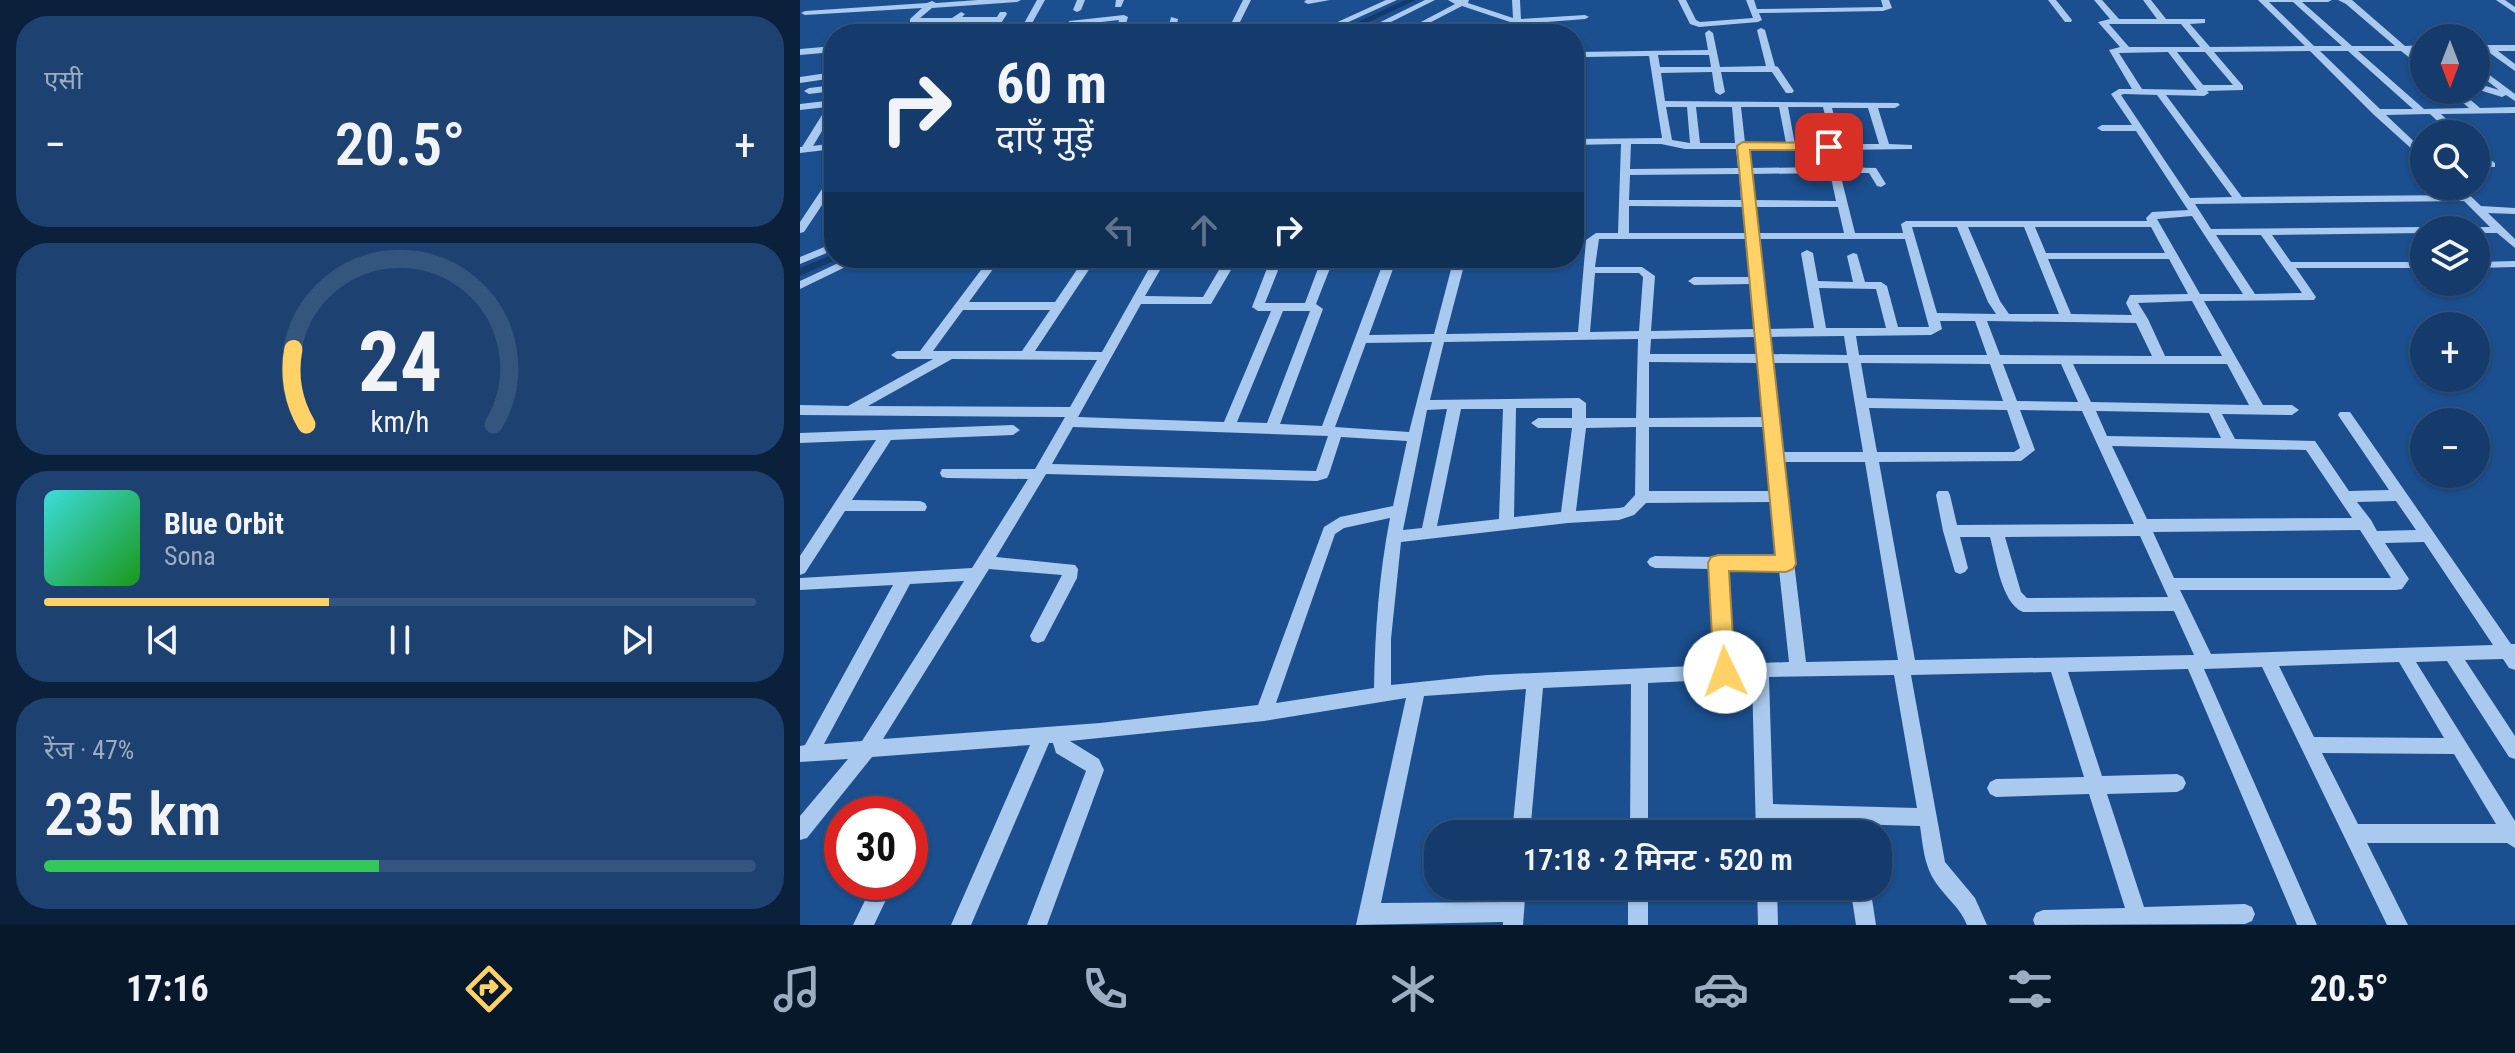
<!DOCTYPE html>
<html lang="hi">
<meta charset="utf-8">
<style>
body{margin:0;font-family:"Roboto Condensed","Noto Sans Devanagari",sans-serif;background:#1d4271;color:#f1f3f6;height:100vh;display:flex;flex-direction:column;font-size:30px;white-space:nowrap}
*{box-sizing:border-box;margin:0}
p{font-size:26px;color:#9dadc1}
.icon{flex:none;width:44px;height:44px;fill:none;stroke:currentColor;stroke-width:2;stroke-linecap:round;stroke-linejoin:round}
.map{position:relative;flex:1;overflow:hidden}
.sheet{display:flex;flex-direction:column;gap:16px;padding:16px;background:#0b203b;width:800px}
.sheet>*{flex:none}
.guide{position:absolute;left:24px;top:24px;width:760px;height:244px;border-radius:32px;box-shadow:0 2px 6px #0004,0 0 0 2px #33557e;background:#143b6b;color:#f1f3f6;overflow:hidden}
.needle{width:52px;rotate:180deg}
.buttons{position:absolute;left:1610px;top:24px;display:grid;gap:16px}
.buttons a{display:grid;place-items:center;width:80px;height:80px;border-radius:50%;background:#143b6b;box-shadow:0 2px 6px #0004,0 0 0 2px #33557e;font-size:40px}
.speed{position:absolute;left:24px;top:796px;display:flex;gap:16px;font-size:40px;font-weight:700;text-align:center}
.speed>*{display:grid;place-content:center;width:104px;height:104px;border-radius:50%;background:#143b6b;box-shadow:0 2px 6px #0004,0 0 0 2px #33557e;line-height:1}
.speed .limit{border:12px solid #d22;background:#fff;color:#111}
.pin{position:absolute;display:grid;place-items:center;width:68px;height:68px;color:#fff;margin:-34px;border-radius:16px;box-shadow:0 4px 12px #0006}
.me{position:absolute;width:88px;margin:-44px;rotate:357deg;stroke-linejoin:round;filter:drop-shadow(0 0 6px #0008)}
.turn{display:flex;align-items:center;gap:28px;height:168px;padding:0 40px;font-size:36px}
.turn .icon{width:104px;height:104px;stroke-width:2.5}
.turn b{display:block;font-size:56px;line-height:68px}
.lanes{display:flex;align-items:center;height:76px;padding:0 40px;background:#0003;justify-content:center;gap:40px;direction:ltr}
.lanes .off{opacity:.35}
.big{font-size:60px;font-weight:600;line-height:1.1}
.sheet .widget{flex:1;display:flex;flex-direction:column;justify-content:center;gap:12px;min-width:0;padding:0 28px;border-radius:32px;background:#1d4271}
.sheet .dial{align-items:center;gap:0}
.dial svg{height:208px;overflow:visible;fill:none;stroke:#33557e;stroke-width:7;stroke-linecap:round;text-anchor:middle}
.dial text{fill:#f1f3f6;stroke:none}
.song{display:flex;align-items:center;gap:24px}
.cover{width:96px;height:96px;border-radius:12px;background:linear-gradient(135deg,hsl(180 70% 55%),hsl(120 70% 35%))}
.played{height:8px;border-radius:4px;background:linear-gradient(90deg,#ffd166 40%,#33557e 40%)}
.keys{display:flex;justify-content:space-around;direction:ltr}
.heat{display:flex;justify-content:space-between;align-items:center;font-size:44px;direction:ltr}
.charge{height:12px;border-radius:6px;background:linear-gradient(90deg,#34c759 47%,#33557e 0)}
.trip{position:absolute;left:624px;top:820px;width:468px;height:80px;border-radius:32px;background:#143b6b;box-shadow:0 2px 6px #0004,0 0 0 2px #33557e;font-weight:600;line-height:80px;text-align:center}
.menu{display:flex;height:128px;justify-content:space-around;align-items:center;background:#08182b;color:#9dadc1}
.menu .icon{width:56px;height:56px}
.menu .active{color:#ffd166}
.menu b{font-size:36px;color:#f1f3f6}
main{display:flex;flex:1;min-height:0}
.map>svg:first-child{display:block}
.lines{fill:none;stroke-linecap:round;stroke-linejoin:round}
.canal{fill:#123a6d;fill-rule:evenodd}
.minor{fill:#a9c9ee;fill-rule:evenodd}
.route{fill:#ffd166;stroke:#a68842;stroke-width:2}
</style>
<main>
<section class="sheet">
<div class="widget"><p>एसी</p>
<div class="heat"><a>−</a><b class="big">20.5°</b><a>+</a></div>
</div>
<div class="widget dial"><svg viewBox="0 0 100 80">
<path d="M14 69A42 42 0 1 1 86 69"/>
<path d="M14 69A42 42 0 0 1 9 40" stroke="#ffd166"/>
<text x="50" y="56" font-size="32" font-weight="700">24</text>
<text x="50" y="72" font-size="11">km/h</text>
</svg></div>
<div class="widget">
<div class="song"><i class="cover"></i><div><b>Blue Orbit</b><p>Sona</p></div></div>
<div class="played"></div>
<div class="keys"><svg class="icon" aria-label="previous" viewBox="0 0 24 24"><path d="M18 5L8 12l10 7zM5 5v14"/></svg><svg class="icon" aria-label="pause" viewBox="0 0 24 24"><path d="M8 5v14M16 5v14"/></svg><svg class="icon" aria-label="next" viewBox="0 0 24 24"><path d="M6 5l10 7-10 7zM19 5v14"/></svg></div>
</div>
<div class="widget"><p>रेंज · 47%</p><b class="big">235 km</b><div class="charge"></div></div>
</section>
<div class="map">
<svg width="1715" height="925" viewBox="0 0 1715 925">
<rect width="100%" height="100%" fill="#1b4f8f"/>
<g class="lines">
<path class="canal" d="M605,0H616L543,34H532Z
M34,254V258L38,259L0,276V268Z"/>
<path class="minor" d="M178,0H221L217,2L132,8L120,18H152L161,12L165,14L162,17H197L200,12H206L207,14L194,34H186L194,22L110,23V19L122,8L5,15L1,13L5,11L127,3L132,1L136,3Z
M237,0H245L226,34H218Z
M277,0H285L281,10L277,12L273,10Z
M316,0H324L321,7H315Z
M443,0H451L434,34H426Z
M506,0H530L508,4L504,2Z
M586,0H597L522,34H511Z
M625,0H635L567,34H556Z
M648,0H669L668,3L713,18L712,0H720L721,19L785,15L789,17L785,19L722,24V34H714L713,23L662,6L608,34H598L655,4Z
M878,0H886L896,20L900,22L953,18L946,0H954L957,9L1083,7L1081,0H1089L1092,8L1083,11L959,13L962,20L958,22L899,27L890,24Z
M1248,0H1256L1272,20L1271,22H1265Z
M1294,0H1302L1319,19H1357L1343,0H1351L1366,19H1405V23L1390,24L1410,47L1505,46L1458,0H1532L1528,2H1502L1552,46H1595L1546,4L1538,0H1552L1605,46L1624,45V51H1611L1624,62V69L1601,51H1558L1624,109L1669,108L1648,90H1659L1680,108L1715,107V113L1641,114L1662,134H1651L1630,114L1586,115L1624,151V160L1573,114L1510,51L1414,52L1443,86V90L1407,91L1409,93L1404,96L1366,95L1442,197L1657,195L1649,186H1660L1681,206L1715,208V214L1688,213L1715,239V248L1697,233H1676V230H1664L1669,227H1690L1664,201L1395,204L1411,229L1624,227L1629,230H1624V233L1472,235L1491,262H1624V268H1496L1516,297L1514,300L1404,301L1463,405H1492L1499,410L1492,415L1422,414L1435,439L1515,441L1549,491L1589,490L1538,415L1540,412H1550L1711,644H1715V670L1709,668L1703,659L1665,660L1715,736V759L1709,757L1647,661L1616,662L1715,821V848L1707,843H1567L1608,925H1587L1462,667L1404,669L1517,925H1497L1388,669L1268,672L1302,776L1377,774L1383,777L1386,783L1383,789L1377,792L1307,794L1344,907L1445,904L1452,907L1455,914L1452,921L1445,924L1235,925L1233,920L1236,913L1243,910L1325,908L1289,794L1196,797L1190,794L1187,788L1190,782L1196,779L1284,777L1251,672L1111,675L1145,862L1175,898L1187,925H1167C1160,907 1146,898 1136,883C1124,866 1123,846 1120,826L974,822V834H956L952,678L848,683V834H830L831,684L743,688L730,834H712L726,689L624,696L581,903L705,902L706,886H726L723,925H703V922L556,925L606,698L464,721L270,741L299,759L304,770L247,925H227L286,771L256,753L253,743H249L171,925H151L230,745L72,757L7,838L0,840V816L48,759L0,762V746L5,745L93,585L0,590V578L172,568L228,479L147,478L142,477L140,473L142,469H235L265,417L0,415V405L48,406L133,359H97L91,355L97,351H120L190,258H367L345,296L403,297L426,258H438L411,304H341L278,417L424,422L471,311H458L452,307L471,258H483L465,303H505L522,258H534L516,304L523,309L480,424L522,426L585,258H597L569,335L634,334L654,258H666L646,334L778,332L786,240L796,233H818L821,144L774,145V139L862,138L849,56L784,57L778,81L774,84V61L777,52L908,50L905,33L909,30L913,33L920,67L966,66L957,30L961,28L965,30L975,66L978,67L994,91L992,93H986L972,72H921L925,92L920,95L915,92L912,72L861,73L865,101L1098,103L1100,105L1095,108H1078L1089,144L1112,145V149L1035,150L1039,167L1076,168L1086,184L1081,187L1077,186L1069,173H1040L1055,233H1103L1101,224L1106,221H1347L1346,218L1352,212L1388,210L1336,131H1302L1297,128L1302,125H1332L1311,94L1319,89H1332L1309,50L1320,47L1298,22L1310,19ZM1469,2H1493L1542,46H1514ZM1309,24H1381L1400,47H1329ZM1520,51H1548L1613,109H1580ZM1368,52L1397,90L1342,89L1319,53ZM1377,52H1405L1433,85H1403ZM858,55H909L911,67H860ZM1324,94L1357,95L1432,197L1390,198L1321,95ZM866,107H887L890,143L872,140ZM896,107H932L935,143H900ZM941,107H979L986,143H945ZM988,107H1023L1032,144H995ZM1032,108H1068L1079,144H1041ZM831,144H861L885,149H936L938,168L830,169ZM946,149L1025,150L1029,167L948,168ZM1030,173L1036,201L952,200L949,174ZM939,174L941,200H829L830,175ZM829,206L942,207L945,233H829ZM953,207H1038L1044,233H956ZM1392,216L1443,294H1400L1357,219ZM1112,227H1157L1188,302L1196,314L1137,313ZM1168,227H1224L1259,314H1209L1200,301ZM1235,227H1351L1365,253H1246ZM1416,235H1461L1502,293L1455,294ZM799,239H945L949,277H894L888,281L894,285L950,284L955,329L851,331L855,276L842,267H795ZM956,239H1105L1129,327H1098L1087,286L1081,282H1065L1057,254L1053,253L1047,256L1053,282L1018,281L1013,253L1007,250L1001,253L1014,328L967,329ZM1248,259H1369L1388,294L1330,295L1326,303L1332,315L1271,314ZM196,265H280L255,302H169ZM292,265H351L302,352L235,351ZM795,273H839L843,277L839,331L790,332ZM1019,288L1076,289L1086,328H1026ZM1392,301L1422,356H1365L1348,319L1338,303ZM163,310H250L222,351H133ZM483,311H510L467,423L437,422ZM1140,321H1175L1187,355H1059L1056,336L1131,335L1142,329ZM1187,321L1336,323L1352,356L1200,355ZM1044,336L1047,355L970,354L968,337ZM955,337L957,354H850L851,339ZM838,339L836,418H786V403L779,398L630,400L644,342ZM632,342L609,432L535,427L566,343ZM152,359L297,360L270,407L68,406ZM849,362L958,363L964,417L849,418ZM971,363H1048L1063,452H981ZM1061,363L1190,364L1203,401L1067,398ZM1203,364H1261L1278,402L1217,401ZM1273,364H1427L1449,405L1291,402ZM716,408H772V418H738L731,423L738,428H772L761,512L714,517ZM1069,408L1207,410L1220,448L1214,452H1077ZM647,409L622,528L603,530L627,410ZM661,409H703L699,519L637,526ZM1220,410L1282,411L1334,524L1157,525L1150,495L1148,491H1138L1136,495L1143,531L1155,572L1160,574L1165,572L1168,568L1160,537H1190C1196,558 1201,603 1223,612L1374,611L1394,655L1115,660L1079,462L1221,461L1235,450ZM1296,411L1409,413L1421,438L1307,436ZM273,427L528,436L516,471L252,464ZM836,427L835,495L824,507L819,508L776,511L786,428ZM849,427H965L971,491H849ZM541,437L607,441L593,506L540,517L524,527L458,705L300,723L83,739L189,569L262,575L230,636L232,641L238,643L244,641L277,578L278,569L275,565L196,557L246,474L517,481L527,478L529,474ZM1312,446L1506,450L1552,518L1347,519ZM982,462H1065L1098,660L1006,662ZM1596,501L1616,530L1577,531L1571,520L1557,502ZM972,502L978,558L855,556L850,558L847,562L850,566L855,568L911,569L916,665L687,675L591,685V639L601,542L768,523L819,520L834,515L846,503ZM590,518C579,574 575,631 574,688L476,703L535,534L544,528ZM1560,530L1591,578H1374L1353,532ZM1340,536L1368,597L1227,598L1221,592L1205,537ZM1624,542L1693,645L1411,654L1380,590H1596L1602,589L1609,579L1585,543ZM926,569L979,570L989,662L933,664ZM164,581L62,741L24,744L110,584ZM1599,662L1644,738L1514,737L1479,666ZM1094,675L1117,808L973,804L969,677ZM1522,753L1654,754L1696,824H1558Z
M1696,0H1705L1715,7V13Z
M324,15L328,17L323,34H315L319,20L275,25L272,34H264L269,21Z
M371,17L378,19L375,34H367Z
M1676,45H1715V51H1698L1715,64V71L1687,51H1676Z
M34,46V52L0,55V49Z
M1676,65L1715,94V101L1706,95L1702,97L1676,89V83L1699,90L1676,72Z
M34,72V78L0,83V77Z
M34,85V91L9,94L4,91L9,88Z
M34,100V111L13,146L34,143V149L0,153V147H2L27,107L0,110V104Z
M1676,149L1695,163V167H1687L1676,157Z
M34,176V187L4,232L0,233V222L30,177Z
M34,243V250L0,264V257Z
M49,258H64L0,289V281Z
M1715,261V267L1676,268V262Z
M213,425L220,430L213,435L91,440L52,500L120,501L125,503L127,507L125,511H45L5,573L0,575V556L76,440L0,443V433Z
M74,882H92L93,885L74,925H53Z
M828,886H848V925H828Z
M957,886H977L978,925H958Z
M1050,886H1070L1076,925H1056Z"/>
</g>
<path class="route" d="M943,142L1029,143L1036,147L1029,150H950L996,564L993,569L986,572L929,571L935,672L932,678L925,681L917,678L914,672L908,563L911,557L918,555H975L937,146Z"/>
</svg>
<div class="buttons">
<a><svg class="needle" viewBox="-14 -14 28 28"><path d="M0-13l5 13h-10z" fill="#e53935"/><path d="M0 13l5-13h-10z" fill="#9dadc1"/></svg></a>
<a><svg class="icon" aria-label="search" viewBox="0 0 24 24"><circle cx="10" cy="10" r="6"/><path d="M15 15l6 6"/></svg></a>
<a><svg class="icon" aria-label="layers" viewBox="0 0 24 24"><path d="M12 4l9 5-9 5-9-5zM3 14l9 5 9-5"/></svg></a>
<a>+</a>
<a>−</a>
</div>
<div class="speed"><div class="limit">30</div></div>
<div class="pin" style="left:1029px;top:147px;background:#d93025"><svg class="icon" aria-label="arrive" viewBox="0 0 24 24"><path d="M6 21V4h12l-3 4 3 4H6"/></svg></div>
<svg class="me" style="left:925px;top:672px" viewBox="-20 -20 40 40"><circle r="19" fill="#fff"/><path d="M0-13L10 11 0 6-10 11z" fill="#ffd166"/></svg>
<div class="trip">17:18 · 2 मिनट · 520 m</div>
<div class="guide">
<div class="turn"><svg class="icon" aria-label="right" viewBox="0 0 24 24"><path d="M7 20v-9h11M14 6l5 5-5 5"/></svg><div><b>60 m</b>दाएँ मुड़ें</div></div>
<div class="lanes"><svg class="icon off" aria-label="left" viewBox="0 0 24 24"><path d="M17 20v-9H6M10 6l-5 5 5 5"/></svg><svg class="icon off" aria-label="ahead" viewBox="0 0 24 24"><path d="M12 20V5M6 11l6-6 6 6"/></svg><svg class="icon" aria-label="right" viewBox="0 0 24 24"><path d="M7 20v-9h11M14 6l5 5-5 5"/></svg></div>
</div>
</div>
</main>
<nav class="menu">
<b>17:16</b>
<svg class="icon active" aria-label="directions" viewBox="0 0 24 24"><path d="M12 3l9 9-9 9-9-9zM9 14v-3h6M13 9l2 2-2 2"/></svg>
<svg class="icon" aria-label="music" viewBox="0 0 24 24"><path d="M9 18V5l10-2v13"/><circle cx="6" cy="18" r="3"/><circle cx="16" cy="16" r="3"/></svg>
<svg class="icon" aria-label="phone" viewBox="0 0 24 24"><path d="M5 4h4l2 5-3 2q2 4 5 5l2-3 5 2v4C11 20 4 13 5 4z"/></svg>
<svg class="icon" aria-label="climate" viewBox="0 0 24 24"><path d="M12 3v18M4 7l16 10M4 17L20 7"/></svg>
<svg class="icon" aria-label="car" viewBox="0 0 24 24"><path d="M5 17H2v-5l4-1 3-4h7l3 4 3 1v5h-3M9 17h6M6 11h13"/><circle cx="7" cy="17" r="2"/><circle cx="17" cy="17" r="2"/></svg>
<svg class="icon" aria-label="filters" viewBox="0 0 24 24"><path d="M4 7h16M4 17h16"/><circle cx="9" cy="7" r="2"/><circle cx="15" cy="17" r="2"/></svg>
<b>20.5°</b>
</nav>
